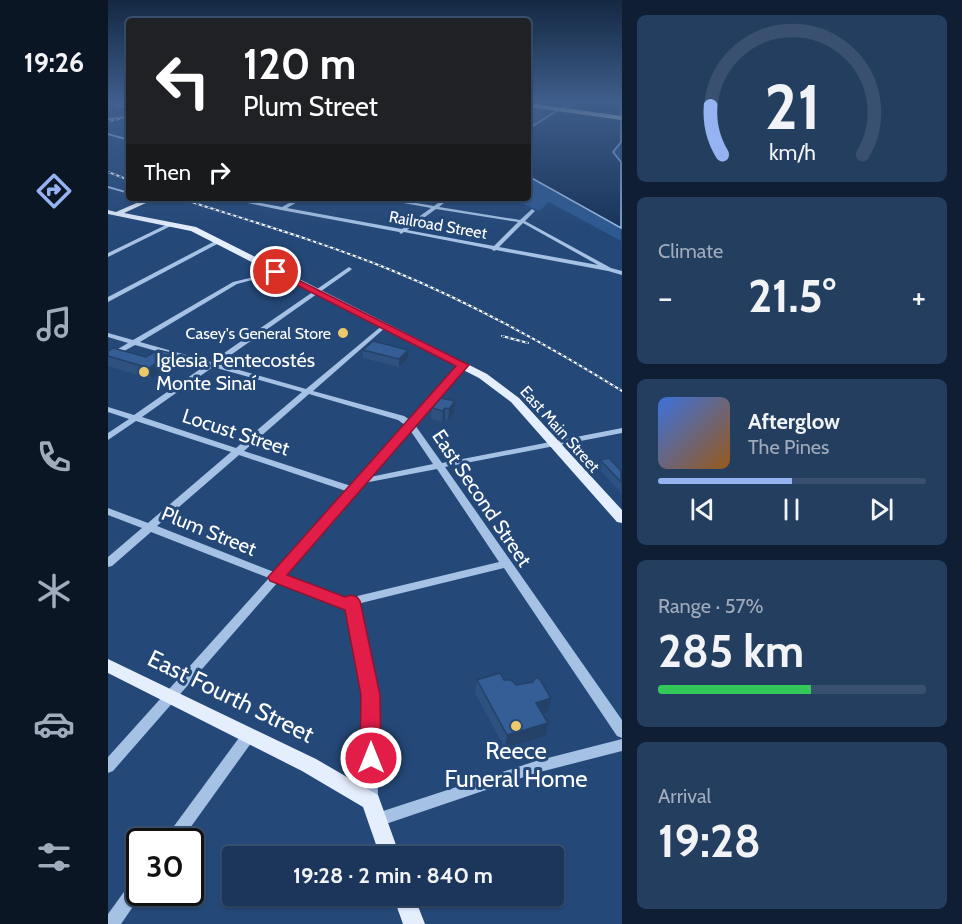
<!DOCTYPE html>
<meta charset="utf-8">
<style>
body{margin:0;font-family:Cabin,sans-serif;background:#243e60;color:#f1f3f6;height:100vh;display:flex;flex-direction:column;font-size:22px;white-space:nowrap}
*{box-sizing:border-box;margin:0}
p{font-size:20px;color:#a0abbb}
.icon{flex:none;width:33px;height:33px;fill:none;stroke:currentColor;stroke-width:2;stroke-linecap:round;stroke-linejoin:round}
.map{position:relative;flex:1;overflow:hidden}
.drawer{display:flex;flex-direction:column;gap:15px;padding:15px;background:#0f1e32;width:340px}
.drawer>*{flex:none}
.hud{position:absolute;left:18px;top:18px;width:405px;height:183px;border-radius:6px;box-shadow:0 2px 4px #0004,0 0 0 2px #395070;background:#202124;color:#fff;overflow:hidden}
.speed{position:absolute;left:18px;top:828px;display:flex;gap:12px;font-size:30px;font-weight:700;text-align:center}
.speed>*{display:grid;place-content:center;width:78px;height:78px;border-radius:50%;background:#1b365a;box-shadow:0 2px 4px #0004,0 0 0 2px #395070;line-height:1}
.speed .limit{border:3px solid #111;border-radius:9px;background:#fff;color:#111}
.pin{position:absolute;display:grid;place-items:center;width:51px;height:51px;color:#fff;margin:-26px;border:3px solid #fff;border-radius:50%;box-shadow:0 2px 6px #0007}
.me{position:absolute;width:66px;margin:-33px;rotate:0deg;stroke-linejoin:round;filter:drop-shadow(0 0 4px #0008)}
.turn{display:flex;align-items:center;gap:21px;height:126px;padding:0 18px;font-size:27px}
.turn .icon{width:78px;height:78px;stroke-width:2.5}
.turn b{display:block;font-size:42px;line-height:51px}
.then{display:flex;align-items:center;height:57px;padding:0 18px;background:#0003;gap:12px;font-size:22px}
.big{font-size:45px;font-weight:800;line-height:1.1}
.drawer .card{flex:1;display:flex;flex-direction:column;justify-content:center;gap:9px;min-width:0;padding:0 21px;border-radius:9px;background:#243e60}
.drawer .dial{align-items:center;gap:0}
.dial svg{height:156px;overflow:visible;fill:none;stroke:#395070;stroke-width:7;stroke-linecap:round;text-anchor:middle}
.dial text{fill:#f1f3f6;stroke:none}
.song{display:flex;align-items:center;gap:18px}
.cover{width:72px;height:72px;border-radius:9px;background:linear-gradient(135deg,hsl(220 70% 55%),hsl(30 70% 35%))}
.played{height:6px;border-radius:3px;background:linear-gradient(90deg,#95b2f1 50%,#395070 50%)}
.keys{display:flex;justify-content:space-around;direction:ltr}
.heat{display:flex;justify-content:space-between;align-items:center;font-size:33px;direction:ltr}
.charge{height:9px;border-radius:4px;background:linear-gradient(90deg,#34c759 57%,#395070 0)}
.trip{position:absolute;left:114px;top:846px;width:342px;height:60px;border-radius:6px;background:#1b365a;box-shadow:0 2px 4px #0004,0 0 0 2px #395070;font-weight:800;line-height:60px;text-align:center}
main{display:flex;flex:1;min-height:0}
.dock{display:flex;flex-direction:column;width:108px;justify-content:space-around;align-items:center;background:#0b1624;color:#a0abbb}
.dock .icon{width:42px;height:42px}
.dock .current{color:#95b2f1}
.dock b{font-size:27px;color:#f1f3f6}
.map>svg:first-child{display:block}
.green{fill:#2e5990}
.water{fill:#183359;stroke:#99bce5;stroke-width:1.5}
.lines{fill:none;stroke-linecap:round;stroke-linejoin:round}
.minor{fill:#a5c1e4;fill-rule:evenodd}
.major{fill:#e5eefc;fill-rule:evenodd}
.highway{fill:#fff;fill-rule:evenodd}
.rail-casing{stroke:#fff;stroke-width:2}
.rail{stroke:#244878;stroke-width:1.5;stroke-dasharray:3;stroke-linecap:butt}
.wall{fill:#2d5180}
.shaded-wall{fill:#244268}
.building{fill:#345e95;stroke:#244268;stroke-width:1.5}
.route{fill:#e11d48;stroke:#92132f;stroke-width:1.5}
.poi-dot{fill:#eec969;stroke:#244878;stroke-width:2}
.labels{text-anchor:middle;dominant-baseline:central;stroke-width:6;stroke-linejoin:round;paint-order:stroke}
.far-street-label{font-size:16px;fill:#fff;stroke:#244878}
.far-poi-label{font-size:16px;fill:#fff;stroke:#244878;text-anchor:end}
.poi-label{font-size:20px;fill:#fff;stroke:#244878;text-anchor:start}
.street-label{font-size:20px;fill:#fff;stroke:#244878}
.near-street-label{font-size:24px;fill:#fff;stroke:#244878}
.near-poi-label{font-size:24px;fill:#fff;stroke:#244878}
</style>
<main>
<nav class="dock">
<b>19:26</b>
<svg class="icon current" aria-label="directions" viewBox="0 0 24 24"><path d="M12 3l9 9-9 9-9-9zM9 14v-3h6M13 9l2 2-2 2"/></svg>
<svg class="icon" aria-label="music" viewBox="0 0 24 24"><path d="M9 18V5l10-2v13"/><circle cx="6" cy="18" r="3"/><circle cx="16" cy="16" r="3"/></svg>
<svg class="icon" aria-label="phone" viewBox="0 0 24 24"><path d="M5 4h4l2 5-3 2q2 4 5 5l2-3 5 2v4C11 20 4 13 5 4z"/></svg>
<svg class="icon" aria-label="climate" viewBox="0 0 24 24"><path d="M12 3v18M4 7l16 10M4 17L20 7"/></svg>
<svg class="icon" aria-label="car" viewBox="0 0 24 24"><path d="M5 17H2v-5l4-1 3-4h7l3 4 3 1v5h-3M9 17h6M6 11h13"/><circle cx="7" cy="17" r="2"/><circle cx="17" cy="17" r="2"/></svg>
<svg class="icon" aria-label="filters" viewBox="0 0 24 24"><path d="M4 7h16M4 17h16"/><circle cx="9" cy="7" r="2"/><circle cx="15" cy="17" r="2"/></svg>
</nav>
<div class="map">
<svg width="514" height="924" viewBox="0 0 514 924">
<rect width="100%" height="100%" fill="#244878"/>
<path class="green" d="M420,176L513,228V241L441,202L431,211L403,198H420Z"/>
<path class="water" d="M475,101H513V142L505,152L513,162V228L420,176V129L452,109Z"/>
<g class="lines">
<path class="minor" d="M0,101L21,108V110L0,103Z
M21,116V118L0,120V118Z
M0,133L21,139V141L0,135Z
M0,186L21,192V194L0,188Z
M117,198H127L174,207L190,198H196L179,208L294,229L323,208L268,198H279L326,206L337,198H342L331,207L412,220L424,209L427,211L417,221L503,268L514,271V275L500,271L388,250L386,251L383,249L296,232L293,234L291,232L173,210ZM328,209L410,222L386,246L299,230ZM415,223L490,265L391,247Z
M62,223L67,224L0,257V253Z
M111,239L114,241L113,242L0,302V297Z
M241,267L244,269L243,270L110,364L198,389L276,324L278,325V327L205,391L296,416L302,420L352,363H358V367L307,425L334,463L514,428V433L337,467L514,720V738L509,736L396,568L249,604L268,695L270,801L268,806L263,808L258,806L256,801V695L238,607L232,606L170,582L5,771L0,773V757L161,578L43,532L4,566L0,567V557L34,528L0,515V508L40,523L123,452L28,421L0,440V433L21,419L0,412V407L26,415L98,365L27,345L0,360V355L20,343L0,337V333L25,340L125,282L170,271V273L129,284L32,342L103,362ZM105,367L194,392L128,448L34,417ZM201,394L290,420L297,425L243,486L136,451ZM302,430L325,464L262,477ZM131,455L238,491L166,572L49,526ZM329,469L391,562L237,599L176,575L256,483Z
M141,729L146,731L148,735L146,739L72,842H56L58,837L136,731Z
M514,739V751L428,773L269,827L264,825L262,820L264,815L269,813L428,761Z
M32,876V892H35L13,924H0V914L26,878Z"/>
<path class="major" d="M40,198H49L16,213L88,227L379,374L411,398L514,510V523L509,522L403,402L371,378L83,231L0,214V210L8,212Z
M0,659L208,759L270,795L292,856H272L255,807L194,771L0,673Z
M285,896H306L317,924H295Z"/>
<path class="highway" d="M420,103L514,116V120L420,107Z"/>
<g class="rail-casing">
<path id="rail" d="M0,121L21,118
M0,172L21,180
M71,198C142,221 214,242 283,270C364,303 440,345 514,391
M394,336L420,343"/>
</g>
<use href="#rail" class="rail"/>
</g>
<path class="wall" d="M21,118V127L11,126L10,121Z
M255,350L300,358L291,367L255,358Z
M0,351L38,357L63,353L65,364L43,379L0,366Z
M347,401L346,413L340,420L337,419L334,422L323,419L324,408Z
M492,460L513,471V493L490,468Z
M369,680H396L440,712L434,713L437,736L397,748L367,693Z"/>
<path class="shaded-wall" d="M300,350V358L291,367V359Z
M63,353L65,364L43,379L41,368Z
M347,401L346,413L340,420L341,409Z
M337,408V419L334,422L335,411Z
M443,698L440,712L425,716L428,703Z
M440,723L437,736L397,748L399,735Z"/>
<path class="building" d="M21,118V123L10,121Z
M265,341L300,350L291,359L255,350Z
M5,348L38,357L50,350L63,353L41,368L0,356V351Z
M333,398L347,401L341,409L337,408L335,411L324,408Z
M501,458L513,471V482L492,460Z
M392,673L396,680H403L408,685L425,682L427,678H431L443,698L428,703L440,723L399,735L369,680Z"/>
<linearGradient id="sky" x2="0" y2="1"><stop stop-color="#142842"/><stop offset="0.44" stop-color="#3f5e8b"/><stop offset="1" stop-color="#3f5e8b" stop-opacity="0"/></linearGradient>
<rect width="514" height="230" fill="url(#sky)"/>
<path class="route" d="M168,269L361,365L179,575L237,597L243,595L249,597L252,601L272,695L273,758L270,765L263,767L255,765L252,758L253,695L237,610L162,581L160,577L348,366L165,273L164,272Z"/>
<g class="poi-dot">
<circle cx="235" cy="333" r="6"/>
<circle cx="36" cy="372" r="6"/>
<circle cx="408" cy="726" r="6"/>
</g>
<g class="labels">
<g class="far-street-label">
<text transform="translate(330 225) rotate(10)">Railroad Street</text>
<text transform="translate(452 429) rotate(48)">East Main Street</text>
</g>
<g class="far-poi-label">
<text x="223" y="333">Casey's General Store</text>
</g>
<g class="poi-label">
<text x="48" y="360">Iglesia Pentecostés<tspan x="48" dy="23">Monte Sinaí</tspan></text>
</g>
<g class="street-label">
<text transform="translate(128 432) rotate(18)">Locust Street</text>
<text transform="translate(374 498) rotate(56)">East Second Street</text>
<text transform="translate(101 531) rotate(22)">Plum Street</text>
</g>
<g class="near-street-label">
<text transform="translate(123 696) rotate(26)">East Fourth Street</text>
</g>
<g class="near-poi-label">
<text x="408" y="750">Reece<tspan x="408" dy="28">Funeral Home</tspan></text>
</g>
</g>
</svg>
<div class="speed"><div class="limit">30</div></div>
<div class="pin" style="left:168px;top:272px;background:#d93025"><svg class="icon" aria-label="arrive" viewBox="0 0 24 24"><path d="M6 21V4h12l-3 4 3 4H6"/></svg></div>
<svg class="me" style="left:263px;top:758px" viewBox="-20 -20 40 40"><circle r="17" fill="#e11d48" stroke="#fff" stroke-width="3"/><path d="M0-11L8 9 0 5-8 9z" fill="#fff"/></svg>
<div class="trip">19:28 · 2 min · 840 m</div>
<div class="hud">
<div class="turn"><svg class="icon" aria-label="left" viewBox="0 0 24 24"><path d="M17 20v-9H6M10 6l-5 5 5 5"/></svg><div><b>120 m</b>Plum Street</div></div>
<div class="then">Then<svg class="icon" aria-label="right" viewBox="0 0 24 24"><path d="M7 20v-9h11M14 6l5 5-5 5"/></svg></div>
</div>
</div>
<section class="drawer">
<div class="card dial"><svg viewBox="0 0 100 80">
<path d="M14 69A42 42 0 1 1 86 69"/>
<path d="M14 69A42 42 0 0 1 8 44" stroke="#95b2f1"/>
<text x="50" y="56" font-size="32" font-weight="700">21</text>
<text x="50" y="72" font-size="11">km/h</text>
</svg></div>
<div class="card"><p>Climate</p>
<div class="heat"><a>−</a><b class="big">21.5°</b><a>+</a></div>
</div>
<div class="card">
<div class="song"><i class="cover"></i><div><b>Afterglow</b><p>The Pines</p></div></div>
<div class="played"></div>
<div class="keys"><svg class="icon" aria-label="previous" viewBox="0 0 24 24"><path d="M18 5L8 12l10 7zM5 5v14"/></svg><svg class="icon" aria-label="pause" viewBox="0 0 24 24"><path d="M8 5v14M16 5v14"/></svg><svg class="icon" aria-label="next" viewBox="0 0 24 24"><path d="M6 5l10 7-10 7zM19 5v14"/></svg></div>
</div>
<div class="card"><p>Range · 57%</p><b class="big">285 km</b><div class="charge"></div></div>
<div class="card"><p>Arrival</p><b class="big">19:28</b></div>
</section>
</main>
